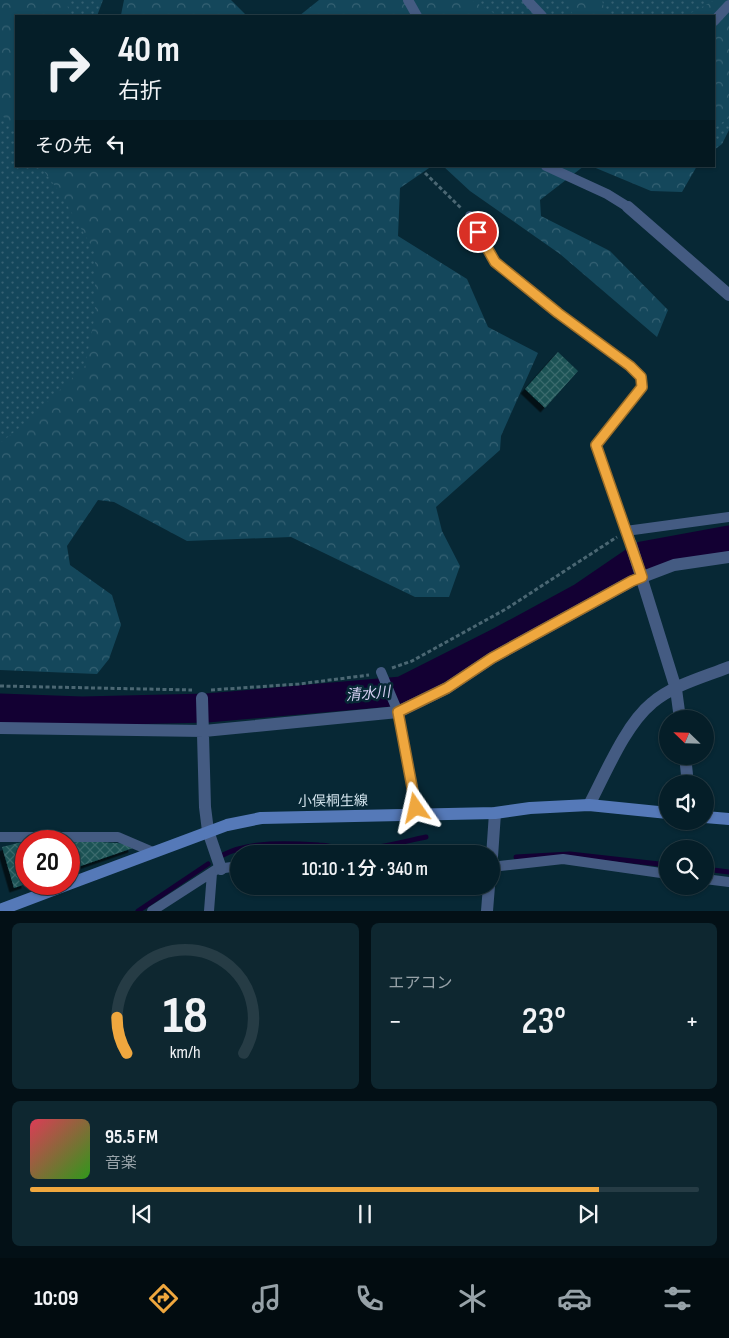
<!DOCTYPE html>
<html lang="ja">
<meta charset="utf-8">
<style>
body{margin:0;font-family:"Sofia Sans Condensed","Noto Sans JP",sans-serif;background:#0e2730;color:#f1f3f6;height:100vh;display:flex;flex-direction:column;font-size:19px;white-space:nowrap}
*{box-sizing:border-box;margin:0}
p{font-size:16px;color:#97a2a8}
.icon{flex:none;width:28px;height:28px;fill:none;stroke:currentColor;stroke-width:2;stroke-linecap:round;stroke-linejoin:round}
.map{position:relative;height:911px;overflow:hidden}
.panel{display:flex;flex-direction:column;gap:12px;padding:12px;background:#031016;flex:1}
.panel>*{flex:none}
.top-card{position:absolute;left:15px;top:15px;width:700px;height:152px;border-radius:0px;box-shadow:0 1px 4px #0004,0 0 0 1px #263c45;background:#051e28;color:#f1f3f6;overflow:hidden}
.needle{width:32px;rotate:293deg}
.fabs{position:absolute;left:659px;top:710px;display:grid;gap:10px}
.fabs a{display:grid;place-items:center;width:55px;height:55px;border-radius:50%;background:#051e28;box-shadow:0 1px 4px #0004,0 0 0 1px #263c45;font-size:25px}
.speed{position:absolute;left:15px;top:830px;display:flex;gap:10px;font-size:25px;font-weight:700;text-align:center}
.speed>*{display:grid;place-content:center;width:65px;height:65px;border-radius:50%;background:#051e28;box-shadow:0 1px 4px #0004,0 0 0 1px #263c45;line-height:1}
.speed .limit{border:8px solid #d22;background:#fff;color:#111}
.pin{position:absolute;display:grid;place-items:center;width:42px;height:42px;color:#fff;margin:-21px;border:2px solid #fff;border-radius:50%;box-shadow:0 1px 5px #0007}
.me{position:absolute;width:55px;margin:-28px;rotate:349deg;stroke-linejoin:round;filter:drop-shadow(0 0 4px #0008)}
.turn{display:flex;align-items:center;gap:18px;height:105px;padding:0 20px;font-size:22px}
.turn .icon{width:65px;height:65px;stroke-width:2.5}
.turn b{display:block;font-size:35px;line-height:42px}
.then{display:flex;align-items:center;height:48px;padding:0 20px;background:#0003;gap:10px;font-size:19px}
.big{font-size:38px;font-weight:600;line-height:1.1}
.panel .widget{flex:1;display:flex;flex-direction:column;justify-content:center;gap:8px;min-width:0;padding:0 18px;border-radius:8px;background:#0e2730}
.panel .dial{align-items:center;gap:0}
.dial svg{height:130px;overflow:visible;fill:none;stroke:#263c45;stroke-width:7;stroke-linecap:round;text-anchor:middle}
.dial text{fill:#f1f3f6;stroke:none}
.song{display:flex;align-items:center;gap:15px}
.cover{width:60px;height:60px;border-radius:8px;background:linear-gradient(135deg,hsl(350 70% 55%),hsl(110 70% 35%))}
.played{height:5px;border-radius:2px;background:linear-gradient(90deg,#efa73e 85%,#263c45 85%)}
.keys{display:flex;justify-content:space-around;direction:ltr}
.heat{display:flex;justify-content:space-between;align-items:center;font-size:28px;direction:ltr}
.panel .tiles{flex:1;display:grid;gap:12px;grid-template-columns:1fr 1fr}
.widget:last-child{grid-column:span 2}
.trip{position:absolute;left:230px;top:845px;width:270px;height:50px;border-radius:25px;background:#051e28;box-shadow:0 1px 4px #0004,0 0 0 1px #263c45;font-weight:600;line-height:50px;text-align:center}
.dock{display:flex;height:80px;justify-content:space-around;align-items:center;background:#020c10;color:#97a2a8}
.dock .icon{width:35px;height:35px}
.dock .current{color:#efa73e}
.dock b{font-size:22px;color:#f1f3f6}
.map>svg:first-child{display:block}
.grass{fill:url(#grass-dots)}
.forest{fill:url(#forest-crowns)}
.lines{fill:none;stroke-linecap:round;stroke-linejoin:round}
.stream{stroke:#130033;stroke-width:5}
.river{stroke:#130033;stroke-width:29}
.building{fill:url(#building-cross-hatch);filter:url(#shadow)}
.path{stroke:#4b6773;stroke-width:3;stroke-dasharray:4 2.5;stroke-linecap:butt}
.lane{stroke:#445b82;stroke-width:10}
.street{stroke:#445b82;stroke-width:12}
.secondary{stroke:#5579b8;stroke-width:12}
.route-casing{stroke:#9b6d28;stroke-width:12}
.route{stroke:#efa73e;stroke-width:9}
.labels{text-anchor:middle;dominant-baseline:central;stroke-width:5;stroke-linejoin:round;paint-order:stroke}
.street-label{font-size:14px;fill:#d2e3ec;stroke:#072835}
.water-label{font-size:15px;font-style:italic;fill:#d4cef2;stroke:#072835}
</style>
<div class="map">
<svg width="729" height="911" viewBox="0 0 729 911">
<defs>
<pattern id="grass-dots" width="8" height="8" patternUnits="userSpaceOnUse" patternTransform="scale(1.25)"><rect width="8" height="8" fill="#14475b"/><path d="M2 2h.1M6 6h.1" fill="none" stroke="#356173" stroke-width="1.8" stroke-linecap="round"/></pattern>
<pattern id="forest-crowns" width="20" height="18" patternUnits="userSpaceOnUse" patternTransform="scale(1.25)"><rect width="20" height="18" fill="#14475b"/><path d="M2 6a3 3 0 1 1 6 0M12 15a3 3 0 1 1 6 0" fill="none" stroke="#356173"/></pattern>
<pattern id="building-cross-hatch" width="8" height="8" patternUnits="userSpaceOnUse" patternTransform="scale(1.25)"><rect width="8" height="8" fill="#1b5254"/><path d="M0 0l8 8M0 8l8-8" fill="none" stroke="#3b6b6d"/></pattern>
<filter id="shadow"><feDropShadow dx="-4.5" dy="4.5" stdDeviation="0" flood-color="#0009"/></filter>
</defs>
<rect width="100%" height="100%" fill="#072835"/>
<path class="grass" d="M0,0H103L97,16H16V166H115L150,296L0,473Z
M412,0H729V130L722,144L714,150V16H425Z"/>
<path class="forest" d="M0,0H66L70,16H16V134L0,112Z
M124,0H231L247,16H118L121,15Z
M319,0H471L499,16H299Z
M566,0H602L606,16H568L572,13Z
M715,0H729V117L714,129V16H685Z
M40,166H432L400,188L398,236L467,279L488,327L538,353L501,436L500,450L436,507L442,531L460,566L449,597H415L291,537L187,541L114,502L98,500L67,546L70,565L112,595L121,625L109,659L97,674L0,670V443L23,425L85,366L95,315V252L58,190Z
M443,166H584L540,200L541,216L610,251L668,310L657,337L560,254L470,191Z
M591,166H697L682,192L651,191Z"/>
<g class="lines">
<path class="stream" d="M223,855C250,841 289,843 319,845C329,845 339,849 349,849C375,850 401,842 426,837
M516,857L570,854L668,865
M705,869L729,872
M138,911L208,864"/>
<path class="river" d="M0,708L82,711L207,708L402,691L499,642L582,597L642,556L729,540"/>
</g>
<path class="building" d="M558,352L578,371L545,408L525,389Z
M69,840L132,844L133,848L69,870Z
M26,841V884L14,888L2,847Z"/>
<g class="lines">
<path class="path" d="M425,173L462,209
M392,668L412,661L506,609L617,537
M0,686L192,690
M211,690L299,684L369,675"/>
<path class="lane" d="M408,0L417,16
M527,0L542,16
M714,21L729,5
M546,166L607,194L628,207
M470,216L495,262L558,313L630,366L641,377L642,387L596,445L631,544
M626,531L729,517
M381,672L398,712L418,815
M0,837H118L153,852
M491,867L563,859L668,874
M705,879L729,882
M152,911L217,869L239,866
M209,911L212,873"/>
<path class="street" d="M628,207L729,295
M631,544L676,689L680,719
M202,698L205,807L208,831L221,869
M0,728L204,731L398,712L447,688L492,658L632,581L674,565L729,557
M685,756L688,784
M589,805C605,775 625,725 652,703C673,685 704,677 729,667
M491,871L495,813
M487,911L489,886"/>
<path class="secondary" d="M705,817L729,819
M69,884L227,825L261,818L495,813L530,808L589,805L668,813
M0,910L69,884"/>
</g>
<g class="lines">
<g class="route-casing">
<path id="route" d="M416,808L398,712L447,688L492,658L632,581L642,577L596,445L642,387L641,377L630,366L558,313L495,262L478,232"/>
</g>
<use href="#route" class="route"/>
</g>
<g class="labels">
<g class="street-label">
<text transform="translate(333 801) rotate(-1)">小俣桐生線</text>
</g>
<g class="water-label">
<text transform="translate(368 694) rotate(-5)">清水川</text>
</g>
</g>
</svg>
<div class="fabs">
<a><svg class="needle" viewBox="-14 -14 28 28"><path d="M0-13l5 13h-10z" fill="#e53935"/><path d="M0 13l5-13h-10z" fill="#97a2a8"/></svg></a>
<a><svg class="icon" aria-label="sound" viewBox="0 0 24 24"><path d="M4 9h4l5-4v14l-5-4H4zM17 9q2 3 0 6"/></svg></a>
<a><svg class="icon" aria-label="search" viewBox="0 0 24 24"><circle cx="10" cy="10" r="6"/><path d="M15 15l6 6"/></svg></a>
</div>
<div class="speed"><div class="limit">20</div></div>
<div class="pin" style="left:478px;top:232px;background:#d93025"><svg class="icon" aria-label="arrive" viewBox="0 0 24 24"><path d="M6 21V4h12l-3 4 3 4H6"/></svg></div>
<svg class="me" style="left:416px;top:808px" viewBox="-20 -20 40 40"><path d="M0-17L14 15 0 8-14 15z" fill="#efa73e" stroke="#fff" stroke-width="4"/></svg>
<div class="trip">10:10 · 1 分 · 340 m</div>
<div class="top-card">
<div class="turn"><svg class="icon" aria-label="right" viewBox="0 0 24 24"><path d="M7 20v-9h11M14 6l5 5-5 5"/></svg><div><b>40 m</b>右折</div></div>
<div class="then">その先<svg class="icon" aria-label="left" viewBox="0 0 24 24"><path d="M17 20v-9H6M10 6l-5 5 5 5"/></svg></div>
</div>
</div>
<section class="panel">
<div class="tiles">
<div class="widget dial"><svg viewBox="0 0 100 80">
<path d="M14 69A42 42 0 1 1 86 69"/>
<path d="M14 69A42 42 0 0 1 8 47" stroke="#efa73e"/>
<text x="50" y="56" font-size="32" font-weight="700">18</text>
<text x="50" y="72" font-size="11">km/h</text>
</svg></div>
<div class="widget"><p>エアコン</p>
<div class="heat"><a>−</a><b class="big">23°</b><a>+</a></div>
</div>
<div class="widget">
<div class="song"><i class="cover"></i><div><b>95.5 FM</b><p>音楽</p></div></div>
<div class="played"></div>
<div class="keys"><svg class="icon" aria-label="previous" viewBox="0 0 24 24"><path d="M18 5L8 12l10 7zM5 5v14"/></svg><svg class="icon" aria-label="pause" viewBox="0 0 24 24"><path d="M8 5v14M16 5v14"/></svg><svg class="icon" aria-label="next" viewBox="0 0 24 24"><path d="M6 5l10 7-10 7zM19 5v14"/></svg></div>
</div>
</div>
</section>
<nav class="dock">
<b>10:09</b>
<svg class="icon current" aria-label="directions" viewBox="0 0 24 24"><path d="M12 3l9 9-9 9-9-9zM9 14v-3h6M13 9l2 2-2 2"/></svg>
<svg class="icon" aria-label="music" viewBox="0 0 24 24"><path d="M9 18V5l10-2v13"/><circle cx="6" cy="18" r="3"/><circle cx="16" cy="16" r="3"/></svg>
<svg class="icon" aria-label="phone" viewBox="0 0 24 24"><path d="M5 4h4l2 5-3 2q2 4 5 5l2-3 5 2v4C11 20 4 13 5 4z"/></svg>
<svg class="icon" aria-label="climate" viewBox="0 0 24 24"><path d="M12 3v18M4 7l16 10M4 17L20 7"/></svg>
<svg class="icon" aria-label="car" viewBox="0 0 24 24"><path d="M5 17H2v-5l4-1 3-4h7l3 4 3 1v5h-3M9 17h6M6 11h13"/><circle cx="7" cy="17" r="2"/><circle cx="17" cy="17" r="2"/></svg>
<svg class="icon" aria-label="filters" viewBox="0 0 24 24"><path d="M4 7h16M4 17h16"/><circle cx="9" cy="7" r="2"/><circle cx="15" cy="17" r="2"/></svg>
</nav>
